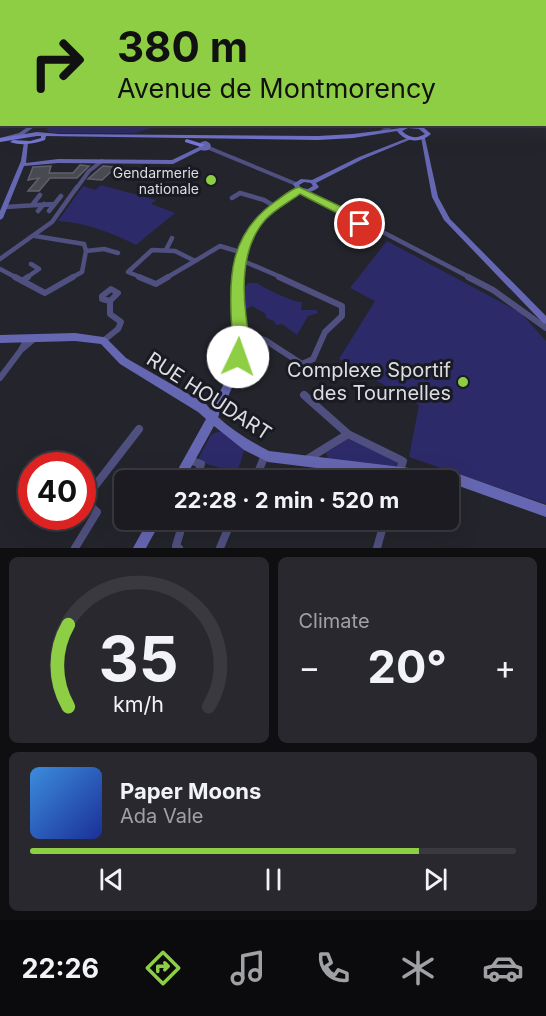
<!DOCTYPE html>
<meta charset="utf-8">
<style>
body{margin:0;font-family:Inter,sans-serif;background:#28282e;color:#f1f3f6;height:100vh;display:flex;flex-direction:column;font-size:22px;white-space:nowrap}
*{box-sizing:border-box;margin:0}
p{font-size:20px;color:#a0a1a5}
.icon{flex:none;width:33px;height:33px;fill:none;stroke:currentColor;stroke-width:2;stroke-linecap:round;stroke-linejoin:round}
.map{position:relative;height:548px;overflow:hidden}
.drawer{display:flex;flex-direction:column;gap:9px;padding:9px;background:#0f0f12;flex:1}
.drawer>*{flex:none}
.hud{position:absolute;left:0px;top:0px;width:546px;height:126px;box-shadow:0 6px 24px #0002,0 0 0 2px #39393f;background:#8dce44;color:#111;overflow:hidden}
.speed{position:absolute;left:18px;top:452px;display:flex;gap:12px;font-size:30px;font-weight:700;text-align:center}
.speed>*{display:grid;place-content:center;width:78px;height:78px;border-radius:50%;background:#1b1b21;box-shadow:0 6px 24px #0002,0 0 0 2px #39393f;line-height:1}
.speed .limit{border:9px solid #d22;background:#fff;color:#111}
.pin{position:absolute;display:grid;place-items:center;width:51px;height:51px;color:#fff;margin:-26px;border:3px solid #fff;border-radius:50%;box-shadow:0 2px 6px #0007}
.me{position:absolute;width:66px;margin:-33px;rotate:3deg;stroke-linejoin:round;filter:drop-shadow(0 0 4px #0008)}
.turn{display:flex;align-items:center;gap:21px;height:126px;padding:0 18px;font-size:27px}
.turn .icon{width:78px;height:78px;stroke-width:2.5}
.turn b{display:block;font-size:42px;line-height:51px}
.big{font-size:45px;font-weight:700;line-height:1.1}
.drawer .tile{flex:1;display:flex;flex-direction:column;justify-content:center;gap:9px;min-width:0;padding:0 21px;border-radius:9px;background:#28282e}
.drawer .dial{align-items:center;gap:0}
.dial svg{height:156px;overflow:visible;fill:none;stroke:#39393f;stroke-width:7;stroke-linecap:round;text-anchor:middle}
.dial text{fill:#f1f3f6;stroke:none}
.song{display:flex;align-items:center;gap:18px}
.cover{width:72px;height:72px;border-radius:9px;background:linear-gradient(135deg,hsl(210 70% 55%),hsl(230 70% 35%))}
.played{height:6px;border-radius:3px;background:linear-gradient(90deg,#8dce44 80%,#39393f 80%)}
.keys{display:flex;justify-content:space-around;direction:ltr}
.heat{display:flex;justify-content:space-between;align-items:center;font-size:33px;direction:ltr}
.drawer .tiles{flex:1;display:grid;gap:9px;grid-template-columns:1fr 1fr}
.tile:last-child{grid-column:span 2}
.trip{position:absolute;left:114px;top:470px;width:345px;height:60px;border-radius:9px;background:#1b1b21;box-shadow:0 6px 24px #0002,0 0 0 2px #39393f;font-weight:700;line-height:60px;text-align:center}
.tab-bar{display:flex;height:96px;justify-content:space-around;align-items:center;background:#0b0b0d;color:#a0a1a5}
.tab-bar .icon{width:42px;height:42px}
.tab-bar .current{color:#8dce44}
.tab-bar b{font-size:27px;color:#f1f3f6}
.map>svg:first-child{display:block}
.green{fill:#2d2a69}
.building{fill:#484951;stroke:#5f6069;stroke-width:1.5}
.lines{fill:none;stroke-linecap:round;stroke-linejoin:round}
.street-far3{stroke:#4f507f;stroke-width:4}
.street-far2{stroke:#4f507f;stroke-width:4.5}
.street-far1{stroke:#4f507f;stroke-width:6}
.street{stroke:#4f507f;stroke-width:8}
.secondary{fill:#6667b2;fill-rule:evenodd}
.primary{fill:#7879da;fill-rule:evenodd}
.route{fill:#8dce44;stroke:#5c862c;stroke-width:1.5}
.poi-dot{fill:#8dce44;stroke:#1a1b22;stroke-width:2}
.labels{text-anchor:middle;dominant-baseline:central;stroke-width:6;stroke-linejoin:round;paint-order:stroke}
.far-poi-label{font-size:14px;fill:#dddee3;stroke:#1a1b22;text-anchor:end}
.near-poi-label{font-size:20px;fill:#dddee3;stroke:#1a1b22;text-anchor:end}
.near-street-label{font-size:20px;fill:#dddee3;stroke:#1a1b22}
</style>
<div class="map">
<svg width="546" height="548" viewBox="0 0 546 548">
<rect width="100%" height="100%" fill="#24242c"/>
<path class="green" d="M46,125H160L136,133H58L48,132Z
M101,185L156,200L151,204L175,213L136,245C110,232 87,223 58,221L83,186L95,190Z
M387,241L521,313L546,341V504L409,457L419,405L339,359L375,301L350,288Z
M248,283H257C264,288 294,303 302,302L301,310H317L318,313L308,316L297,335L282,324L276,325L274,321L266,318V314L252,306L243,311L242,290Z
M217,432H222L245,448L237,473L197,461L211,435Z
M350,437L400,461L398,467L328,459L326,453Z"/>
<path class="building" d="M80,165L89,166L77,178H50L39,191H28L39,178L28,180L33,167L51,166L49,173H73Z
M103,166L116,167L102,180L88,179Z"/>
<g class="lines">
<path class="street-far3" d="M398,124L401,128
M383,131L394,124
M209,148L296,184
M76,189L89,171L102,161"/>
<path class="street-far2" d="M302,191L369,224
M232,198L240,193L264,200L274,206
M33,204L40,195
M5,207L54,204
M38,211L44,204
M49,211L61,196
M364,225L373,226V229L367,230Z
M373,227L471,278
M371,231L378,232
M35,236L84,244L86,251L82,272L71,278
M166,250L172,238
M86,251L104,249L118,253
M0,259L52,222L77,187
M241,260L283,278
M195,261L220,246L243,253
M0,269L17,278
M26,278L39,269L31,264
M143,278L128,272L152,250L175,251L195,261
M166,278L195,261"/>
<path class="street-far1" d="M15,277L45,293L73,277
M139,277L156,284L168,277
M468,277L493,290L546,328
M22,281L28,277
M111,289L118,293L110,301L102,299V296Z
M240,332L265,340L302,364L313,359L325,332L342,316V306L279,277
M27,339L21,350L34,339
M103,341L118,329L121,322L110,314V301
M0,378L21,350"/>
<path class="street" d="M304,395L348,434
M189,460L201,464L196,480
M306,460L348,434L403,461L397,480
M255,480L265,455
M75,548L97,512L84,500L139,429
M179,548L176,546L184,519
M220,548L232,519
M377,548L385,519"/>
<path class="secondary" d="M32,124H38L23,135L0,140V138L19,133Z
M410,137L414,138L363,159L316,183L319,187C309,195 307,190 298,193C290,196 281,203 275,209C250,232 237,267 241,301C243,316 247,332 245,347C241,371 229,395 218,417C233,431 250,441 269,451L459,474L546,505V517L459,486L448,484V480H413L268,462L244,450L214,426L184,480H172L206,419L198,412L120,364L101,344L75,341L0,343V335L75,333L103,337L106,338L126,358L206,404L211,410C221,390 233,367 236,345C238,328 233,311 232,294C231,248 257,211 296,189L293,184L301,179L312,180L359,157ZM304,182L311,183L313,186L308,189L301,188L299,185Z
M421,137L425,138L438,197L450,219L546,316V324L543,323L444,220L432,197Z
M205,141C215,143 211,153 201,150L173,164L58,163L24,166L3,218L0,220V211L21,161L24,142L28,143L26,163L58,159L172,160L199,147L201,142Z
M149,519H162L146,548H133Z"/>
<path class="primary" d="M407,124L423,127L431,134C420,144 405,142 397,131L353,138L318,140L46,136L45,140C33,144 22,146 10,142L13,140L30,141L41,138V136H37L0,142V138L37,132L59,134L318,136L353,134L401,128ZM408,128L419,129L425,134C417,139 409,138 402,131Z
M187,139L203,144L204,145L201,147L185,142V140Z"/>
</g>
<linearGradient id="sky" x2="0" y2="1"><stop stop-color="#141418"/><stop offset="0.47" stop-color="#3f4556"/><stop offset="1" stop-color="#3f4556" stop-opacity="0"/></linearGradient>
<rect width="546" height="144" fill="url(#sky)"/>
<path class="route" d="M299,187L359,215L366,224L364,226H356L351,220L300,194C289,202 275,209 266,219C243,244 242,284 246,316C248,332 251,347 244,362L238,364L232,362C228,353 233,340 232,330C228,278 229,234 276,201C283,196 291,189 299,187Z"/>
<g class="poi-dot">
<circle cx="211" cy="180" r="6"/>
<circle cx="463" cy="382" r="6"/>
</g>
<g class="labels">
<g class="far-poi-label">
<text x="199" y="172">Gendarmerie<tspan x="199" dy="16">nationale</tspan></text>
</g>
<g class="near-poi-label">
<text x="451" y="370">Complexe Sportif<tspan x="451" dy="23">des Tournelles</tspan></text>
</g>
<g class="near-street-label">
<text transform="translate(209 396) rotate(33)">RUE HOUDART</text>
</g>
</g>
</svg>
<div class="speed"><div class="limit">40</div></div>
<div class="pin" style="left:360px;top:224px;background:#d93025"><svg class="icon" aria-label="arrive" viewBox="0 0 24 24"><path d="M6 21V4h12l-3 4 3 4H6"/></svg></div>
<svg class="me" style="left:238px;top:357px" viewBox="-20 -20 40 40"><circle r="19" fill="#fff"/><path d="M0-13L10 11 0 6-10 11z" fill="#8dce44"/></svg>
<div class="trip">22:28 · 2 min · 520 m</div>
<div class="hud">
<div class="turn"><svg class="icon" aria-label="right" viewBox="0 0 24 24"><path d="M7 20v-9h11M14 6l5 5-5 5"/></svg><div><b>380 m</b>Avenue de Montmorency</div></div>
</div>
</div>
<section class="drawer">
<div class="tiles">
<div class="tile dial"><svg viewBox="0 0 100 80">
<path d="M14 69A42 42 0 1 1 86 69"/>
<path d="M14 69A42 42 0 0 1 14 27" stroke="#8dce44"/>
<text x="50" y="56" font-size="32" font-weight="700">35</text>
<text x="50" y="72" font-size="11">km/h</text>
</svg></div>
<div class="tile"><p>Climate</p>
<div class="heat"><a>−</a><b class="big">20°</b><a>+</a></div>
</div>
<div class="tile">
<div class="song"><i class="cover"></i><div><b>Paper Moons</b><p>Ada Vale</p></div></div>
<div class="played"></div>
<div class="keys"><svg class="icon" aria-label="previous" viewBox="0 0 24 24"><path d="M18 5L8 12l10 7zM5 5v14"/></svg><svg class="icon" aria-label="pause" viewBox="0 0 24 24"><path d="M8 5v14M16 5v14"/></svg><svg class="icon" aria-label="next" viewBox="0 0 24 24"><path d="M6 5l10 7-10 7zM19 5v14"/></svg></div>
</div>
</div>
</section>
<nav class="tab-bar">
<b>22:26</b>
<svg class="icon current" aria-label="directions" viewBox="0 0 24 24"><path d="M12 3l9 9-9 9-9-9zM9 14v-3h6M13 9l2 2-2 2"/></svg>
<svg class="icon" aria-label="music" viewBox="0 0 24 24"><path d="M9 18V5l10-2v13"/><circle cx="6" cy="18" r="3"/><circle cx="16" cy="16" r="3"/></svg>
<svg class="icon" aria-label="phone" viewBox="0 0 24 24"><path d="M5 4h4l2 5-3 2q2 4 5 5l2-3 5 2v4C11 20 4 13 5 4z"/></svg>
<svg class="icon" aria-label="climate" viewBox="0 0 24 24"><path d="M12 3v18M4 7l16 10M4 17L20 7"/></svg>
<svg class="icon" aria-label="car" viewBox="0 0 24 24"><path d="M5 17H2v-5l4-1 3-4h7l3 4 3 1v5h-3M9 17h6M6 11h13"/><circle cx="7" cy="17" r="2"/><circle cx="17" cy="17" r="2"/></svg>
</nav>
